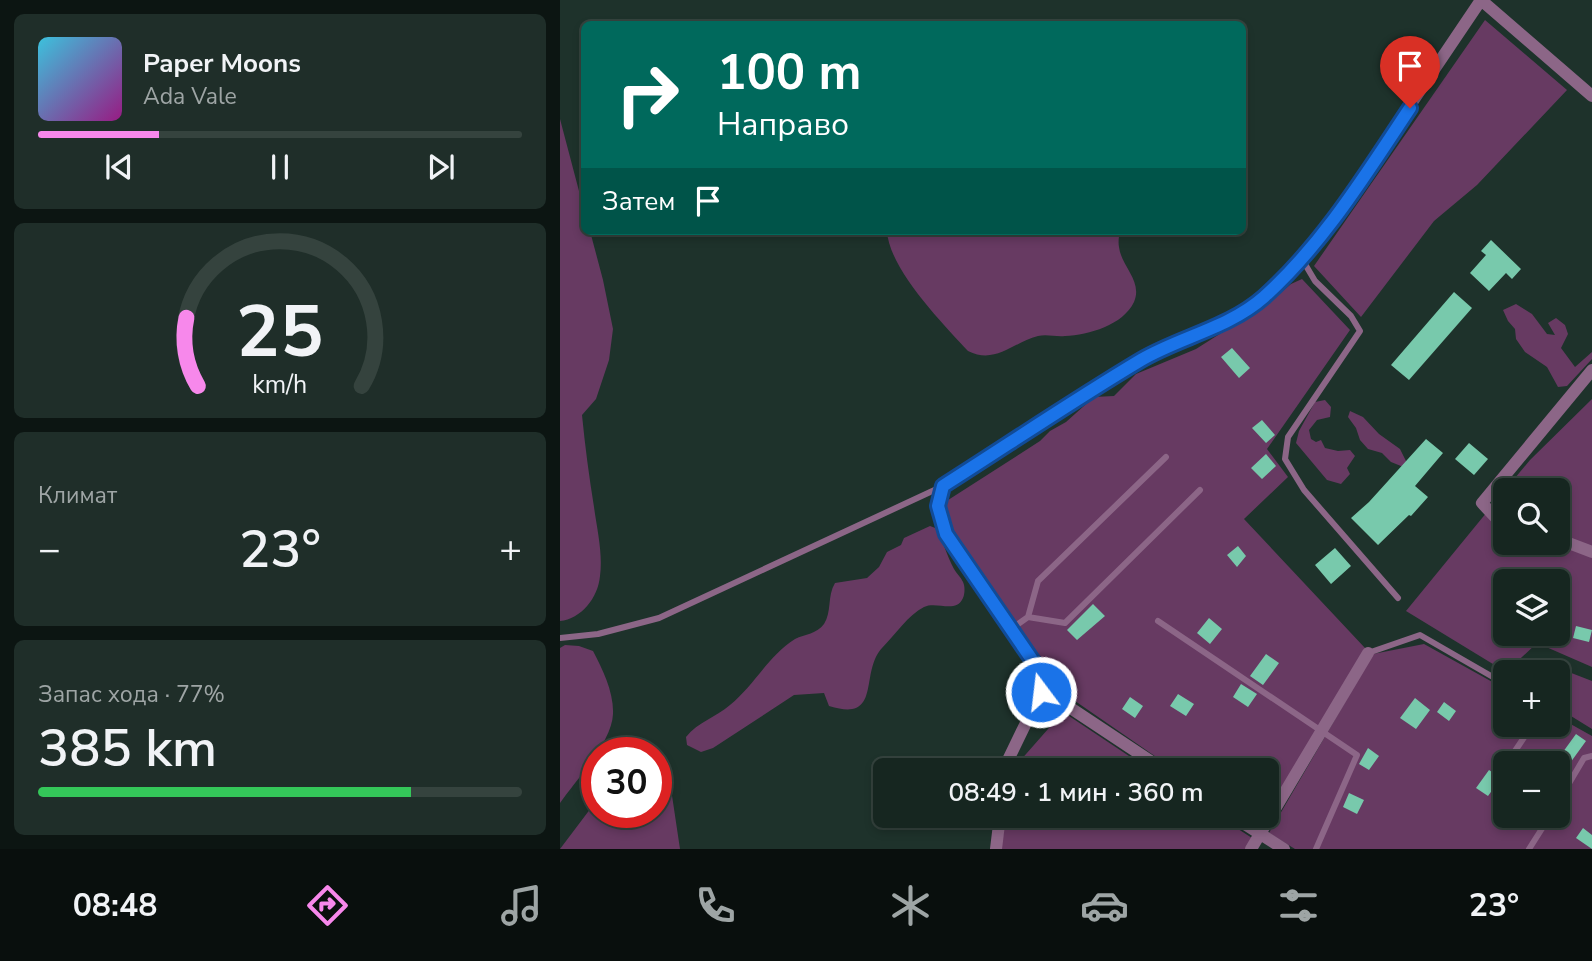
<!DOCTYPE html>
<html lang="ru">
<meta charset="utf-8">
<style>
body{margin:0;font-family:"Nunito Sans",sans-serif;background:#1f2e29;color:#f1f3f6;height:100vh;display:flex;flex-direction:column;font-size:26px;white-space:nowrap}
*{box-sizing:border-box;margin:0}
p{font-size:23px;color:#9ea5a5}
.icon{flex:none;width:38px;height:38px;fill:none;stroke:currentColor;stroke-width:2;stroke-linecap:round;stroke-linejoin:round}
.map{position:relative;flex:1;overflow:hidden}
.drawer{display:flex;flex-direction:column;gap:14px;padding:14px;background:#0c1512;width:560px}
.drawer>*{flex:none}
.top-card{position:absolute;left:21px;top:21px;width:665px;height:214px;border-radius:10px;box-shadow:0 4px 10px #0003,0 0 0 2px #35433e;background:#00695c;color:#fff;overflow:hidden}
.controls{position:absolute;left:933px;top:478px;display:grid;gap:14px}
.controls a{display:grid;place-items:center;width:77px;height:77px;border-radius:10px;background:#162620;box-shadow:0 4px 10px #0003,0 0 0 2px #35433e;font-size:35px}
.speed{position:absolute;left:21px;top:737px;display:flex;gap:14px;font-size:35px;font-weight:700;text-align:center}
.speed>*{display:grid;place-content:center;width:91px;height:91px;border-radius:50%;background:#162620;box-shadow:0 4px 10px #0003,0 0 0 2px #35433e;line-height:1}
.speed .limit{border:10px solid #d22;background:#fff;color:#111}
.pin{position:absolute;display:grid;place-items:center;width:60px;height:60px;color:#fff;margin:-72px -30px;border-radius:50% 50% 50% 0;rotate:-45deg;box-shadow:0 0 7px #0007}
.pin .icon{rotate:45deg}
.me{position:absolute;width:77px;margin:-38px;rotate:345deg;stroke-linejoin:round;filter:drop-shadow(0 0 5px #0008)}
.turn{display:flex;align-items:center;gap:24px;height:147px;padding:0 21px;font-size:32px}
.turn .icon{width:91px;height:91px;stroke-width:2.5}
.turn b{display:block;font-size:49px;line-height:60px}
.then{display:flex;align-items:center;height:66px;padding:0 21px;background:#0003;gap:14px;font-size:26px}
.big{font-size:52px;font-weight:600;line-height:1.1}
.drawer .card{flex:1;display:flex;flex-direction:column;justify-content:center;gap:10px;min-width:0;padding:0 24px;border-radius:10px;background:#1f2e29}
.drawer .dial{align-items:center;gap:0}
.dial svg{height:182px;overflow:visible;fill:none;stroke:#35433e;stroke-width:7;stroke-linecap:round;text-anchor:middle}
.dial text{fill:#f1f3f6;stroke:none}
.song{display:flex;align-items:center;gap:21px}
.cover{width:84px;height:84px;border-radius:10px;background:linear-gradient(135deg,hsl(190 70% 55%),hsl(310 70% 35%))}
.played{height:7px;border-radius:4px;background:linear-gradient(90deg,#f788eb 25%,#35433e 25%)}
.keys{display:flex;justify-content:space-around;direction:ltr}
.heat{display:flex;justify-content:space-between;align-items:center;font-size:38px;direction:ltr}
.charge{height:10px;border-radius:5px;background:linear-gradient(90deg,#34c759 77%,#35433e 0)}
.trip{position:absolute;left:313px;top:758px;width:406px;height:70px;border-radius:10px;background:#162620;box-shadow:0 4px 10px #0003,0 0 0 2px #35433e;font-weight:600;line-height:70px;text-align:center}
.tab-bar{display:flex;height:112px;justify-content:space-around;align-items:center;background:#090f0d;color:#9ea5a5}
.tab-bar .icon{width:49px;height:49px}
.tab-bar .selected{color:#f788eb}
.tab-bar b{font-size:32px;color:#f1f3f6}
main{display:flex;flex:1;min-height:0}
.map>svg:first-child{display:block}
.green{fill:#673a62;fill-rule:evenodd}
.building{fill:#78c9ac}
.lines{fill:none;stroke-linecap:round;stroke-linejoin:round}
.service{stroke:#8c6687;stroke-width:6}
.minor{stroke:#8c6687;stroke-width:12}
.route-casing{stroke:#114b97;stroke-width:18}
.route{stroke:#1a73e8;stroke-width:12}
</style>
<main>
<section class="drawer">
<div class="card">
<div class="song"><i class="cover"></i><div><b>Paper Moons</b><p>Ada Vale</p></div></div>
<div class="played"></div>
<div class="keys"><svg class="icon" aria-label="previous" viewBox="0 0 24 24"><path d="M18 5L8 12l10 7zM5 5v14"/></svg><svg class="icon" aria-label="pause" viewBox="0 0 24 24"><path d="M8 5v14M16 5v14"/></svg><svg class="icon" aria-label="next" viewBox="0 0 24 24"><path d="M6 5l10 7-10 7zM19 5v14"/></svg></div>
</div>
<div class="card dial"><svg viewBox="0 0 100 80">
<path d="M14 69A42 42 0 1 1 86 69"/>
<path d="M14 69A42 42 0 0 1 9 39" stroke="#f788eb"/>
<text x="50" y="56" font-size="32" font-weight="700">25</text>
<text x="50" y="72" font-size="11">km/h</text>
</svg></div>
<div class="card"><p>Климат</p>
<div class="heat"><a>−</a><b class="big">23°</b><a>+</a></div>
</div>
<div class="card"><p>Запас хода · 77%</p><b class="big">385 km</b><div class="charge"></div></div>
</section>
<div class="map">
<svg width="1032" height="849" viewBox="0 0 1032 849">
<rect width="100%" height="100%" fill="#1e322b"/>
<path class="green" d="M925,20L1007,90L917,185L874,221L801,317L754,266Z
M0,119L24,210V231H30L43,280L53,329L49,360L36,399L22,415C25,446 29,476 34,507C37,529 43,554 40,576C38,598 21,619 0,621Z
M327,231H560C559,236 558,242 559,247C561,266 583,281 574,302C563,325 529,335 505,336C496,337 487,334 478,336C453,342 436,365 408,351C383,324 329,269 327,231Z
M742,279L790,330L707,449L728,477L684,519L805,648L707,813V770H615L489,683L451,629L393,529L385,502L480,441L490,431L506,422L534,397L554,396L576,374L636,349L707,304L731,284Z
M956,304L972,314L987,334L995,335L988,323L996,318L1005,325L1008,334L1001,348L1015,367L1032,352V359L1007,386L998,387L987,367L965,352L956,339L955,329L948,321L943,310Z
M1032,399V667L977,643L946,672L846,611L945,490V542H998V490H945L970,460ZM945,581H998V634H945Z
M765,400L771,407L770,417L757,420L749,430L751,439L756,442L761,440L765,448L778,451L790,450L795,456L787,468L790,474L781,484L767,480L736,443L739,431L755,402Z
M790,411L803,417L819,434L840,449L847,463L846,468L831,462L822,453L808,449L800,440L796,428L788,417Z
M370,526L378,529C383,542 387,556 394,569C396,573 401,577 403,582C405,586 405,593 403,598C396,614 377,601 364,607C348,615 335,635 322,648C299,673 323,723 269,706L264,693L234,695L153,748L141,752L127,745L126,737C138,722 156,717 170,705C194,686 208,656 235,639C245,634 257,634 264,624C272,612 267,596 275,583L307,578L319,567L327,552L341,545L344,538Z
M864,644L945,689V724H998V717L1032,736V849H735L709,833L813,654ZM945,763H998V816H945Z
M5,645L19,646L33,651C43,670 54,693 53,714C52,742 16,780 0,803V648Z
M966,666L1001,669L1032,681V729L998,708V672H956Z
M503,712L590,770H452Z
M96,750L107,762L120,849H0L37,800V812H96V752H80Z
M446,816H658L692,838L685,849H441Z"/>
<path class="building" d="M931,240L961,269L952,279L946,273L929,291L910,273L926,255L921,251Z
M894,292L912,308L849,380L831,365Z
M672,348L690,368L679,378L661,357Z
M702,420L715,435L706,443L692,428Z
M866,439L883,453L855,486L868,497L851,516L849,515L818,545L791,518L809,502Z
M909,443L928,459L914,475L895,459Z
M706,454L716,466L702,479L691,468Z
M678,546L686,556L677,567L667,555Z
M775,548L791,566L771,584L755,565Z
M533,604L545,616L517,640L507,630Z
M649,618L662,629L650,644L637,633Z
M1016,626L1032,630L1029,642L1013,638Z
M706,654L719,663L703,685L690,676Z
M681,684L697,694L688,707L673,697Z
M618,694L634,704L626,716L610,706Z
M570,697L583,706L575,718L562,709Z
M855,698L870,710L856,729L840,718Z
M884,702L896,711L889,721L877,712Z
M1016,734L1026,741L1005,770L995,763Z
M808,748L819,756L809,770L799,764Z
M929,770L941,778L928,796L916,788Z
M789,793L804,800L797,814L783,807Z
M1023,828L1032,835V849L1016,838Z"/>
<g class="lines">
<path class="service" d="M742,259L755,281L791,316L800,331L728,437L725,459L744,490L838,598
M468,617L505,623L640,490
M598,621L797,755L756,849
M451,629L468,617L478,581L606,457
M0,638L38,634L99,618L381,487
M808,653L860,635L945,684
M947,763L973,724
M998,802L1024,758L1032,756
M969,849L990,816"/>
<path class="minor" d="M921,0L1032,96
M945,521L935,517L922,503L1032,370
M998,539L1032,552
M481,692L506,705L604,770
M446,770L447,762L481,692L477,667L386,534L378,506L383,486L584,359L656,327L702,299L742,259L768,227L921,0
M672,816L724,849
M436,849L440,816
M691,849L808,653"/>
</g>
<g class="lines">
<g class="route-casing">
<path id="route" d="M481,692L477,667L386,534L378,506L383,486C449,444 514,400 581,360C620,337 669,328 704,297C763,244 806,174 850,108"/>
</g>
<use href="#route" class="route"/>
</g>
</svg>
<div class="controls">
<a><svg class="icon" aria-label="search" viewBox="0 0 24 24"><circle cx="10" cy="10" r="6"/><path d="M15 15l6 6"/></svg></a>
<a><svg class="icon" aria-label="layers" viewBox="0 0 24 24"><path d="M12 4l9 5-9 5-9-5zM3 14l9 5 9-5"/></svg></a>
<a>+</a>
<a>−</a>
</div>
<div class="speed"><div class="limit">30</div></div>
<div class="pin" style="left:850px;top:108px;background:#d93025"><svg class="icon" aria-label="arrive" viewBox="0 0 24 24"><path d="M6 21V4h12l-3 4 3 4H6"/></svg></div>
<svg class="me" style="left:481px;top:692px" viewBox="-20 -20 40 40"><circle r="17" fill="#1a73e8" stroke="#fff" stroke-width="3"/><path d="M0-11L8 9 0 5-8 9z" fill="#fff"/></svg>
<div class="trip">08:49 · 1 мин · 360 m</div>
<div class="top-card">
<div class="turn"><svg class="icon" aria-label="right" viewBox="0 0 24 24"><path d="M7 20v-9h11M14 6l5 5-5 5"/></svg><div><b>100 m</b>Направо</div></div>
<div class="then">Затем<svg class="icon" aria-label="arrive" viewBox="0 0 24 24"><path d="M6 21V4h12l-3 4 3 4H6"/></svg></div>
</div>
</div>
</main>
<nav class="tab-bar">
<b>08:48</b>
<svg class="icon selected" aria-label="directions" viewBox="0 0 24 24"><path d="M12 3l9 9-9 9-9-9zM9 14v-3h6M13 9l2 2-2 2"/></svg>
<svg class="icon" aria-label="music" viewBox="0 0 24 24"><path d="M9 18V5l10-2v13"/><circle cx="6" cy="18" r="3"/><circle cx="16" cy="16" r="3"/></svg>
<svg class="icon" aria-label="phone" viewBox="0 0 24 24"><path d="M5 4h4l2 5-3 2q2 4 5 5l2-3 5 2v4C11 20 4 13 5 4z"/></svg>
<svg class="icon" aria-label="climate" viewBox="0 0 24 24"><path d="M12 3v18M4 7l16 10M4 17L20 7"/></svg>
<svg class="icon" aria-label="car" viewBox="0 0 24 24"><path d="M5 17H2v-5l4-1 3-4h7l3 4 3 1v5h-3M9 17h6M6 11h13"/><circle cx="7" cy="17" r="2"/><circle cx="17" cy="17" r="2"/></svg>
<svg class="icon" aria-label="filters" viewBox="0 0 24 24"><path d="M4 7h16M4 17h16"/><circle cx="9" cy="7" r="2"/><circle cx="15" cy="17" r="2"/></svg>
<b>23°</b>
</nav>
